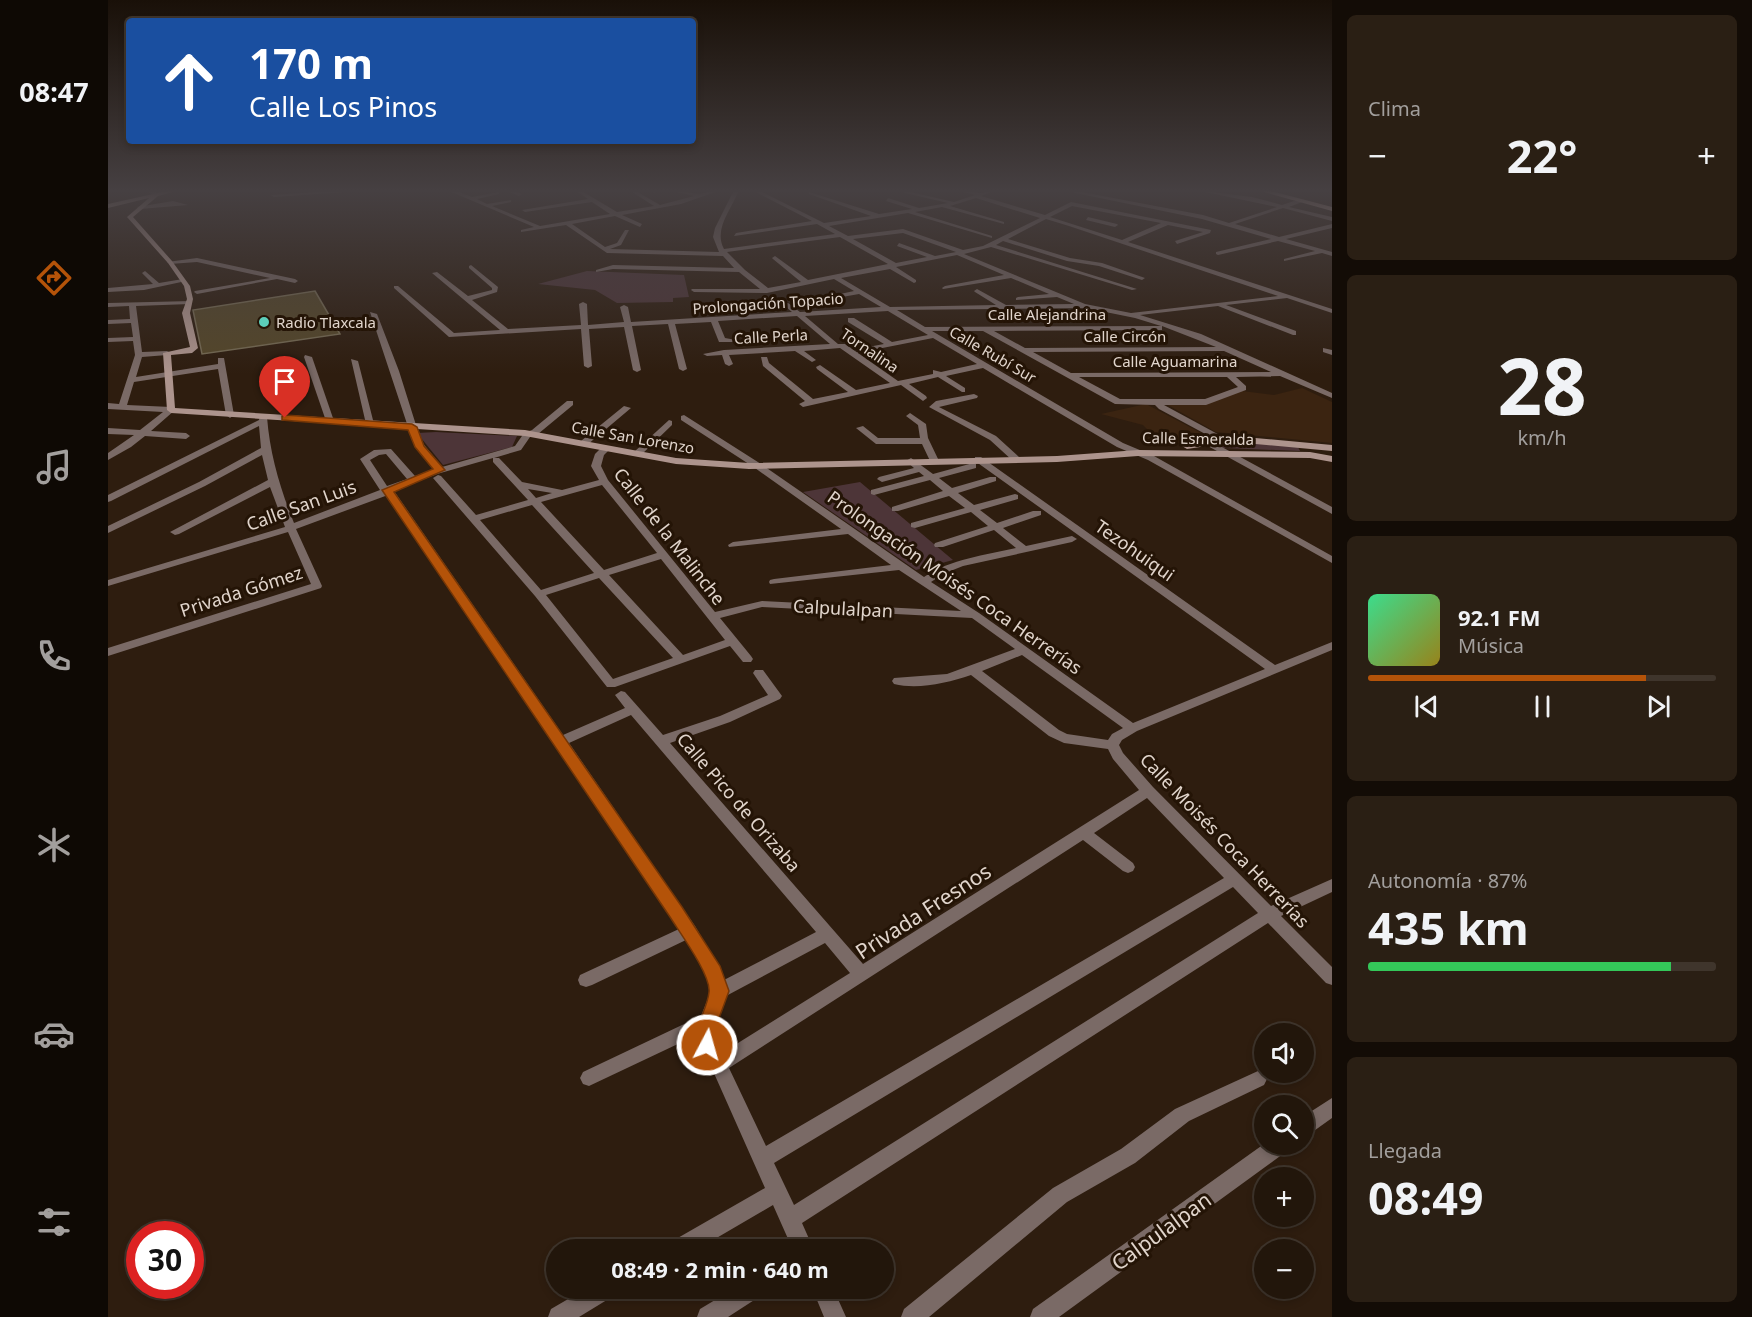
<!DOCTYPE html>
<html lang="es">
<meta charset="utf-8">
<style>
body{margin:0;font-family:"Noto Sans",sans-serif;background:#2a1f14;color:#f1f3f6;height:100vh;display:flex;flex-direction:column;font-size:22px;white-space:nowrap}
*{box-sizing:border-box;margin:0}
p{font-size:20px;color:#a29f9d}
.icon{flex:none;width:33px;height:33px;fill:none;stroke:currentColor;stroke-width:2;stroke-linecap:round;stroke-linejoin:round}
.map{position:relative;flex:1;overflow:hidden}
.details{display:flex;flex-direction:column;gap:15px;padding:15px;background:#130c06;width:420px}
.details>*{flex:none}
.top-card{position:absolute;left:18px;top:18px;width:570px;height:126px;border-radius:6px;box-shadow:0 3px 9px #0003,0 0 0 2px #3f352c;background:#1a4fa0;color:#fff;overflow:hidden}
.fabs{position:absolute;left:1146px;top:1023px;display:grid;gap:12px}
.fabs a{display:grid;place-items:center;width:60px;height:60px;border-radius:50%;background:#22160b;box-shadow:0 3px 9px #0003,0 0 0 2px #3f352c;font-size:30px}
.speed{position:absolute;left:18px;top:1221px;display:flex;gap:12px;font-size:30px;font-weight:700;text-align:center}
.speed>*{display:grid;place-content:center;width:78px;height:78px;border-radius:50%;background:#22160b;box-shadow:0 3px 9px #0003,0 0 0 2px #3f352c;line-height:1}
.speed .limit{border:9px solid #d22;background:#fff;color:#111}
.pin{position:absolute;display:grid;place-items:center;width:51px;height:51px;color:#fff;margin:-62px -26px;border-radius:50% 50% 50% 0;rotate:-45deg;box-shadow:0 0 6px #0007}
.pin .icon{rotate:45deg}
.me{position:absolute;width:66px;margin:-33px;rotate:6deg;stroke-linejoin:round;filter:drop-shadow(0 0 4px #0008)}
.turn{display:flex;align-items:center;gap:21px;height:126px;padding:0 24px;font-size:27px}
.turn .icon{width:78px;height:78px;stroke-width:2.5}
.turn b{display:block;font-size:42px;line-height:51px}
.big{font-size:45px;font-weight:700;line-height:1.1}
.details .widget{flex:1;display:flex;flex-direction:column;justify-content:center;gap:9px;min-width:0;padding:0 21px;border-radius:9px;background:#2a1f14}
.details .dial{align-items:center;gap:0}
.dial b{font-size:78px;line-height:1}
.song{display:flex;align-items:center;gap:18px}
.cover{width:72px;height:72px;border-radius:9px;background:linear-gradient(135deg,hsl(150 70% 55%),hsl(50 70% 35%))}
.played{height:6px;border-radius:3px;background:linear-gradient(90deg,#b45309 80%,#3f352c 80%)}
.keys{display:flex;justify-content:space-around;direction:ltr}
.heat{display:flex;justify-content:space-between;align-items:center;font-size:33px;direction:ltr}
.charge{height:9px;border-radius:4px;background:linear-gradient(90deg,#34c759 87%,#3f352c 0)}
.trip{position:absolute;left:438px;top:1239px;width:348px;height:60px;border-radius:30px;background:#22160b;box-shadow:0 3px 9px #0003,0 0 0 2px #3f352c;font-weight:700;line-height:60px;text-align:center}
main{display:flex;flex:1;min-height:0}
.tabs{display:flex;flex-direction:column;width:108px;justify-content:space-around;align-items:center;background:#0e0904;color:#a29f9d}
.tabs .icon{width:42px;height:42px}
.tabs .on{color:#b45309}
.tabs b{font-size:27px;color:#f1f3f6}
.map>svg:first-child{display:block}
.built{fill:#3b2411}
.green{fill:#4d3538}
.building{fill:#544629;stroke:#746952;stroke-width:1.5}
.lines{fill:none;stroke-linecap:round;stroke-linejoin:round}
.street{fill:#7a6a66;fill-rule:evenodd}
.secondary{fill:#ad948d;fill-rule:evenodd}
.primary{fill:#d5b4ab;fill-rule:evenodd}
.route{fill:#b45309;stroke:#753606;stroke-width:1.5}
.poi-dot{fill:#5cceba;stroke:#241406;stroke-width:2}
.labels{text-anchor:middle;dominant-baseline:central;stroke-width:6;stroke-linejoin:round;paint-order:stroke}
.far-street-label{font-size:15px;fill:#e1d5cc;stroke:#241406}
.far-poi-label{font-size:15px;fill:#e1d5cc;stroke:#241406;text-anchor:start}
.street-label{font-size:18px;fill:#e1d5cc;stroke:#241406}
.near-street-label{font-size:21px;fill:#e1d5cc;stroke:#241406}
</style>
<main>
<nav class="tabs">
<b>08:47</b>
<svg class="icon on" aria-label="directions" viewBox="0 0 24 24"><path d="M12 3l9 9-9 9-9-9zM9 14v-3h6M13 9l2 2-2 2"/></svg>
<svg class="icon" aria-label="music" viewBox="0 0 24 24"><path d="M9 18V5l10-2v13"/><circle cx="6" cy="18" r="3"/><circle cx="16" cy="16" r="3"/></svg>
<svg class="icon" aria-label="phone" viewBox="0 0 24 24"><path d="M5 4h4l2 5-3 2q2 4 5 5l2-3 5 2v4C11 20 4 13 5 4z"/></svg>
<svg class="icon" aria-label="climate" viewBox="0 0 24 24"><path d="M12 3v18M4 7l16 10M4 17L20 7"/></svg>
<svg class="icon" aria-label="car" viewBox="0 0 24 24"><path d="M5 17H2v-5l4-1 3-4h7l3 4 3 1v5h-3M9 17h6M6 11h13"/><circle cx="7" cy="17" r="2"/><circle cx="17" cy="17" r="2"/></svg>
<svg class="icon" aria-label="filters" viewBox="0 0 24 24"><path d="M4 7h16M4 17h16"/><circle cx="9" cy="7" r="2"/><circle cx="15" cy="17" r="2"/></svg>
</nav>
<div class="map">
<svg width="1224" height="1317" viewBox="0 0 1224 1317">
<rect width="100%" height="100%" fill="#2e1d0f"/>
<path class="built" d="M1194,388L1224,402V443L1108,432L1058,404L1089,405L1134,391L1166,395Z
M1038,404L1097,435L1071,443L1050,440L1035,425L993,414Z"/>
<path class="green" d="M479,271L576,275L581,297L565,298V302L509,303L487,290L430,284Z
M328,432L409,436L404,447L335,465L309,433Z
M1116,440L1189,445L1192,451L1115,448L1107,442Z
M752,482L845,560L808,570L695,492Z"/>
<path class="building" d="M207,291L232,334L94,354L85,310Z"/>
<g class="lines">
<path class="street" d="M35,190H42L52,194L49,196Z
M239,190H267L166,197L163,195Z
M339,190H346L364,197L391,192V194L369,199L379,204L403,200V202L384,206L432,226L502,214L484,202L417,212L414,210L480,199L467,190H472L509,212L546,206L521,190H526L552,205L586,196L560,190L592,194L606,190H613L573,204L514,215L534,224L532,227L507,216L464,224L497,247L509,243L517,230H521L513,245L502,249L611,252L605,237L607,228L626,190H631C624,209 605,229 616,249L727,234L709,224L626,236L628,233L704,221L644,190H650L716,223L763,216L701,194V192L771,214L804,209L778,201L780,198L811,208L840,203L793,192L794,190L846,202L867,195L848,190L873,193L888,190L873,196L937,215L963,202L1103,230L1102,233L1069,244L1067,241L1095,232L1060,225L1020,242L1224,309V313L1179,298L1118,305L1188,331V335H1185L1110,306L1032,315L1093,334L1224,393V398L1172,376L1128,377L1138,386V390L1098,405H1056L1117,438V442L1114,443L1051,409L1047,405L1007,404L875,331H824L1015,443L1046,456L1224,556V563L1040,460L1009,447L875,368L838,376L857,388V392H854L830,377L801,384L818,396L819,398L815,401L793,385L695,407L691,404L697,401L655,366L653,357H659L661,363L705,399L740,392L709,369L708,367L712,365L748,390L782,383L732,348L696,351L708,360L704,362L687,351L621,355L625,364L621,366L617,364L614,355L599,356L595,354L616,350L722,344L689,316L610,321L617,338L628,340L624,342H611L603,322L567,324L579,369L575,371L571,369L560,324L524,326L533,370L529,372L525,370L516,327L481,329L484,366L480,368L476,366L473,329L341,337L286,288V286H290L346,333L392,330L324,273L329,272L360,296L384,290V288L361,268V266L363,265L390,287L389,292L364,300L400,329L473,325L471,304L475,302L479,304L480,325L516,322L512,307L516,305L520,307L523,322L684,312L678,307L605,305L603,304L607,302L680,303L692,312L773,307L751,294L700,303V301L746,291L726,279L659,293L586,292L583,290L584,289H652L631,272L505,269L488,272V270L505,265L626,268L615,256L499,253L458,225L413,232V230L426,227ZM868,198L932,218L875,246L855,250L795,229L740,236L721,226L800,213L884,238V236L807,212L834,207L896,224V222L842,206ZM964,206L1053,223L1014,240L942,217ZM938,219L961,226L1170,296L1023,313L977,304L856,254L883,247L1024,290L1029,289L888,245L895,241L959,261L991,266L1034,280L1037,278L994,263L962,258L900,239ZM795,233L848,252L827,256L791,243L789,246L819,257L788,263L745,239ZM732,237L780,264L700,280L667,256L664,258L665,259L693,282L660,288L637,270L619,252ZM849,255L896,275L837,286L834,288L835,289L903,278L941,294L910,297L908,298V300L949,297L966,304L898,305L869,289L866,291L867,292L888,305L782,307L733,278L782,269L806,283L808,282V280L788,267ZM978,308L1027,318L1053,326L817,327L789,310ZM780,311L820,335L784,342L746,318H740V322L776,344L749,349V353L825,338L869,364L833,372L825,370V374L790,381L737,344H730L697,316ZM1054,326L1108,347L917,348L886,331L1051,330H1054ZM1116,351L1163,372L963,373L925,352ZM971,377H1119L1130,387L1097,399H1012Z
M397,190H404L414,194L411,196Z
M545,190H552L546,193L543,191Z
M953,190H963L1095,215L1121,223L1169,207L1088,190L1144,197L1174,205L1192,199L1194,202L1181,207L1224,217V221L1175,208L1127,224L1171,237L1224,224V228L1178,239L1224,252V256L1214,253L1176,261V259L1207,251L1170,241L1110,255L1108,254V252L1163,239L1094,219Z
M65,201L80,205L32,209L29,207Z
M980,217L1009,224L1010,225L1007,227L978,220Z
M89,258L187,279L190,281L187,283L169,279L89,294L86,292L87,291L162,278L89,262L62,264L59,262Z
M37,271L51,283L75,279L78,281L36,290L0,292V288L45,284L34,273Z
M84,301V303L82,304L28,306L34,352L59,351L63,353L59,355L34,357L28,377L110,364V358H116L126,415L122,418L118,415L110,369L26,382L19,405L63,407L67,410L43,431L78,433L82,436L78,439L37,436L23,447L0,460V453L26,435L0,434V428L32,430L55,412L0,409V403L11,404L27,355L25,341L0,342V338L25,337L23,323L0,324V320L22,319L21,306L0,307V303Z
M262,312L269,314L291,371L313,441L334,467L407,446L416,433L424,430L459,401H465V405L430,434L422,437L413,450L386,458H391L414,482L454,490L491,480L483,466L487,454L495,446H501L503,448L496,455L493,466L500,480L607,612L654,601L853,611L791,570L662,584L661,582L662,580L666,579L783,565L740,534L621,547L620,545L625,542L733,529L647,468L573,420V416L576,415L653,464L816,577C843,559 877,555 908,548L886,530L835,547H827L826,545L827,543L880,526L863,512L807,528L803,527V523L857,508L841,496L790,511H784V507L835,491L822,480L766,495L763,494V490L816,476L811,472L774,482L769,479L771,477L806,468L798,461L803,458L825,474L865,463L868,464V468L831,478L844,488L882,477H888V481L850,493L866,505L907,494L910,495V499L872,510L889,523L925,511H933V515L895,528L918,546L964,536L969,539L964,542L855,566L835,574L823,582L871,613L1025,723L1157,669L867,461V457H873L1167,665L1224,642V650L1029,731L1014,740L1011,745L1015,753L1045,787L1163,906L1224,879V892L1173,916L1224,967V985L1218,983L1160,923L694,1223L706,1250H685L665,1205L588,1250H558L561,1243L657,1188L605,1071L590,1045L591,1034L481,1086L475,1084L472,1078L475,1072L593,1016L603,991L597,974L578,940L484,985L478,987L472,985L470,980L472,975L571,929L280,495L188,529L214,586L213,588L0,656V648L203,584L180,532L0,586V580L177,527L162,487L71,534L67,535L62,532L160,480L154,455L97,486L0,533V526L91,482L153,448L151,426L3,501L0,502V495L151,420L152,415L155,414L159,417C162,455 172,488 186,523L272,490L252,459L266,450L283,449L307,476L326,469L305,442ZM278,454L299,479L279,486L262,460L271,455ZM385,458V462L420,500L368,515L333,476L330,475L325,478L427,596L499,687H507L622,646L635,662H643L645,659L643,656L612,618L654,607L864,618L907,649L839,674L786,678L784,681L786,684C810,690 839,683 863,675L941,736L956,743L1000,749L1005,759L1031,790L755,964L562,743L622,722L672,699L674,696L655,670H647L645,673L660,695L612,716L555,735L517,692L513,691L507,695L517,708L455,735L286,491L329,474ZM494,485L549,553L496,570L433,502ZM420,489L444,493L428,498ZM424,505L486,573L433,590L372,520ZM553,559L617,640L575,655L501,575ZM491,578L565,658L505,679L438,595ZM914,655L1015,728L1004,734L1000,740L959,734L951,730L874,671ZM523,715L708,932L616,980L611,967L587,926L461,743ZM1039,798L1116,878L658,1146L621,1068L975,840L1015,871L1020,873L1025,871L1027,867L1025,863L986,833ZM1125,887L1150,913L686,1205L666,1163ZM717,943L742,973L614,1053C602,1035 611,1015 618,996Z
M1215,348L1224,350V355L1215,352Z
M197,355L204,357L226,421L225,423L218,421L196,357Z
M243,359L250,361L266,424L265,426L258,424Z
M866,394L870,396L869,398L831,407L888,436L911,457V461H905L882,440L821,407L828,401Z
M516,406L523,408L479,445H473V441Z
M802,413L818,424L820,438L831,461L829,463H823L814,444H768L748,428L755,426L770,438H812L810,425L798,416Z
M561,420L564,421V425L532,456H526V452Z
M1101,440L1224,507V514L1098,445L1097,443Z
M1150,1071L1156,1073L1159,1079L1156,1085L1081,1121L1027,1163L959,1202L821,1317H793L796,1309L945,1188L1013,1149L1067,1109Z
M1224,1098V1118L1203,1133L1196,1136V1116Z
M1156,1144H1181L1179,1151L951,1317H922L925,1309Z
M479,1288H510L507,1295L471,1317H440L443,1309Z
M627,1288H657L654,1295L620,1317H589L592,1309Z
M704,1288H725L738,1317H716Z"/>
<path class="secondary" d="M63,190H72L50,196L25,217L64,261L82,286L85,299L82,313L90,348L84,353L63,355L67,408L417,430L568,458L641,463L949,456L1030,450L1202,452L1224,456V462L1202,458L1030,456L949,462L641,469L568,464L417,436L63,413L59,410L55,353L82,347L74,313L79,299L76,286L60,263L19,217L41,198L0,208V204Z
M1125,436L1224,445V451L1125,442L1079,449L1074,446L1079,443Z"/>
<path class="primary" d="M1149,190H1159L1224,207V211Z"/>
</g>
<linearGradient id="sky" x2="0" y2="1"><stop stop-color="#191008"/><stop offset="0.51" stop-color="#464042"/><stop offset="1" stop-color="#464042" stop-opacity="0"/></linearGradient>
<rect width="1224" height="374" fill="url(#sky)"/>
<path class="route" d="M177,415L304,424L309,427L316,446L337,470L286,492L574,907L612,966L621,991L610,1021L609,1045L606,1051L599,1054L592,1051C582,1028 599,1013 601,992C603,975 572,933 562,917L274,490L325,469L307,447L300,430L174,420V416Z"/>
<circle class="poi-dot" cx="156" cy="322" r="6"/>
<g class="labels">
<g class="far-street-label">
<text transform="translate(660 303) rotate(-4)">Prolongación Topacio</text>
<text x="939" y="314">Calle Alejandrina</text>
<text transform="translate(663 336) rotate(-3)">Calle Perla</text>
<text x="1017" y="336">Calle Circón</text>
<text transform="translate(762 350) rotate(34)">Tornalina</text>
<text transform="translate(885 354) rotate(30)">Calle Rubí Sur</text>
<text x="1067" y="361">Calle Aguamarina</text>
<text transform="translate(525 437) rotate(10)">Calle San Lorenzo</text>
<text transform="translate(1090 438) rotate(1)">Calle Esmeralda</text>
</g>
<g class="far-poi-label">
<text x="168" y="322">Radio Tlaxcala</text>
</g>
<g class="street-label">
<text transform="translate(193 505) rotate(-20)">Calle San Luis</text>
<text transform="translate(562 536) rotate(52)">Calle de la Malinche</text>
<text transform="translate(1027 550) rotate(35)">Tezohuiqui</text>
<text transform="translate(847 582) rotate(35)">Prolongación Moisés Coca Herrerías</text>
<text transform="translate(133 591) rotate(-18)">Privada Gómez</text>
<text transform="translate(735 608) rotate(3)">Calpulalpan</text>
<text transform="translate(631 802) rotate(49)">Calle Pico de Orizaba</text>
<text transform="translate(1117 840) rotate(46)">Calle Moisés Coca Herrerías</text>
</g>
<g class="near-street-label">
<text transform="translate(815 911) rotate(-33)">Privada Fresnos</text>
<text transform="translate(1053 1231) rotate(-36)">Calpulalpan</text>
</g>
</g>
</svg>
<div class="fabs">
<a><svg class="icon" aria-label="sound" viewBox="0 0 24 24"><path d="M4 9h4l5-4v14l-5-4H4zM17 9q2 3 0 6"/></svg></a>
<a><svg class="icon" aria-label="search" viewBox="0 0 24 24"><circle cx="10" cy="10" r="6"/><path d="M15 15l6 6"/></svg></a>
<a>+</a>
<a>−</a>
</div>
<div class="speed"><div class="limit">30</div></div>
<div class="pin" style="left:177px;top:418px;background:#d93025"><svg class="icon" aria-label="arrive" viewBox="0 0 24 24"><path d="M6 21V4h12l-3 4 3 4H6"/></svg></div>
<svg class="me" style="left:599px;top:1045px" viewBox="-20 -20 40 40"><circle r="17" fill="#b45309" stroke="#fff" stroke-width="3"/><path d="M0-11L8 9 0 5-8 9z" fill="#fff"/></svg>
<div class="trip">08:49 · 2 min · 640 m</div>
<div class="top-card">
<div class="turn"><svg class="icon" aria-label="ahead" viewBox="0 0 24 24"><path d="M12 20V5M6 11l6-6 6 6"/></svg><div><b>170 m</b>Calle Los Pinos</div></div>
</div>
</div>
<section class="details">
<div class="widget"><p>Clima</p>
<div class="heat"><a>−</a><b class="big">22°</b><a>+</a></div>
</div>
<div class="widget dial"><b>28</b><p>km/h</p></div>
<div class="widget">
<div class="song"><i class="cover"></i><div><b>92.1 FM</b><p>Música</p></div></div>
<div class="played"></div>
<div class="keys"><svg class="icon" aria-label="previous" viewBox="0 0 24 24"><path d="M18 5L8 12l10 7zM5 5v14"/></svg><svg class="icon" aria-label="pause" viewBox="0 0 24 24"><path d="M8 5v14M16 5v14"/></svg><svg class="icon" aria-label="next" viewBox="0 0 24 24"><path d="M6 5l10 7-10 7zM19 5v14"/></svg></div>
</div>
<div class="widget"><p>Autonomía · 87%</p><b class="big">435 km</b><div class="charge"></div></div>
<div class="widget"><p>Llegada</p><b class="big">08:49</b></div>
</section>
</main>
